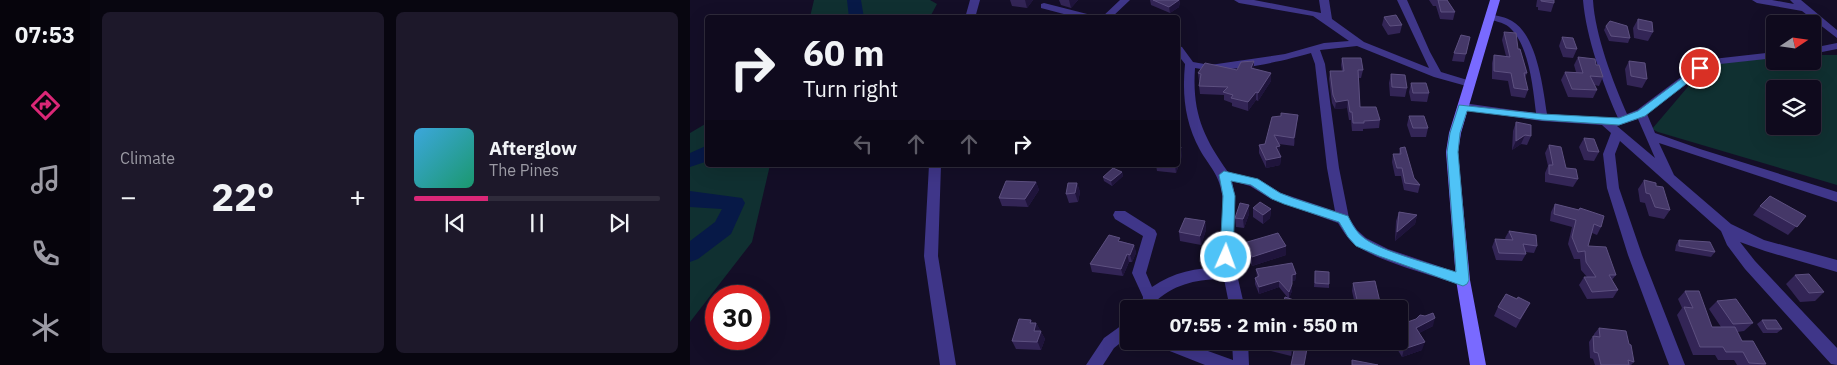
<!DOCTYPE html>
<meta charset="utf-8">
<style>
body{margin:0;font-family:"IBM Plex Sans",sans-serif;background:#1d182a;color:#f1f3f6;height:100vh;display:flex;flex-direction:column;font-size:19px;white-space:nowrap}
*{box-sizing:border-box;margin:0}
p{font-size:16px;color:#9b9aa4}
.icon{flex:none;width:28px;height:28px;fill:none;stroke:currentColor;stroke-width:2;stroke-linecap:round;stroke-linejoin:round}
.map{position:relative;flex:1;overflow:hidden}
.details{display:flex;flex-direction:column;gap:12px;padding:12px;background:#080610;width:600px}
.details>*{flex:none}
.guide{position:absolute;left:15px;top:15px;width:475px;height:152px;border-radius:5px;box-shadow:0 5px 20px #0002,0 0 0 1px #2f2b3b;background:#0f0a1d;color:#f1f3f6;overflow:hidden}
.needle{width:32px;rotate:77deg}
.controls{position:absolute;left:1076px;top:15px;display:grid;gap:10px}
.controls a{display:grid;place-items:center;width:55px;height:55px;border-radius:5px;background:#0f0a1d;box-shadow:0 5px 20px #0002,0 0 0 1px #2f2b3b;font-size:25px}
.speed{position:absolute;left:15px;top:285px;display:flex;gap:10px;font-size:25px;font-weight:700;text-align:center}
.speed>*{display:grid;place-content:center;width:65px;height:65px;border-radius:50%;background:#0f0a1d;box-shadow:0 5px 20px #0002,0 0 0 1px #2f2b3b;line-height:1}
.speed .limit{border:8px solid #d22;background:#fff;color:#111}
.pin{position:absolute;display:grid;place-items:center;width:42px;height:42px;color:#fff;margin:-21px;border:2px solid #fff;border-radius:50%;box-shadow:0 1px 5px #0007}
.me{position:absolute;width:55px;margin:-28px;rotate:2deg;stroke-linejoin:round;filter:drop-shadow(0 0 4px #0008)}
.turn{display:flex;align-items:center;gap:18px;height:105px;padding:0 15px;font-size:22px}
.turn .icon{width:65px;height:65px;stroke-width:2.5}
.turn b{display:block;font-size:35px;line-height:42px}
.lanes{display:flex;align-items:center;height:48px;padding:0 15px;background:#0003;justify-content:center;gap:25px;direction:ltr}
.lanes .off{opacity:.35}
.big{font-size:38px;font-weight:700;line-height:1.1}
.details .tile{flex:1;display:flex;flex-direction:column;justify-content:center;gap:8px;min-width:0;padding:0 18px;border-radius:8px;background:#1d182a}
.song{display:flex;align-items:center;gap:15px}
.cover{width:60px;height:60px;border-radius:8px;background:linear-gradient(135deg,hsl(200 70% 55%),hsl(160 70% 35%))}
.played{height:5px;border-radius:2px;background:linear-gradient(90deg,#db2777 30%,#2f2b3b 30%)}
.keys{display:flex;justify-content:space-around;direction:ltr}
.heat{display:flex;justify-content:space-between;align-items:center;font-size:28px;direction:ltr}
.details .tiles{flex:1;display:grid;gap:12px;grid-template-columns:repeat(2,1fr)}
.trip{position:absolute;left:430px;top:300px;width:288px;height:50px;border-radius:5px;background:#0f0a1d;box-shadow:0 5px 20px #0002,0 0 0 1px #2f2b3b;font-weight:700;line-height:50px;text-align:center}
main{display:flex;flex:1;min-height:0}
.menu{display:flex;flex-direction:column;width:90px;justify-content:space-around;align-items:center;background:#06040c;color:#9b9aa4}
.menu .icon{width:35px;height:35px}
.menu .selected{color:#db2777}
.menu b{font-size:22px;color:#f1f3f6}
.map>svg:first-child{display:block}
.green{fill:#103031;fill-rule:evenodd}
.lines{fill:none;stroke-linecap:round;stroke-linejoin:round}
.river{fill:#071947;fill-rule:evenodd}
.street{fill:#3f3689;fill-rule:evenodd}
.secondary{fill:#796aff;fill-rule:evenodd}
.wall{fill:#332556}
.shaded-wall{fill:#1f143b}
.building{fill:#453868;stroke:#5d5080}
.route{fill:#4fc3f7;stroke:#337fa1}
</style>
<main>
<nav class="menu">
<b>07:53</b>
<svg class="icon selected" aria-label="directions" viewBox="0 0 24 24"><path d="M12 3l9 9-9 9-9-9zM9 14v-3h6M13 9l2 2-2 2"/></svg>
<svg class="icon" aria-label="music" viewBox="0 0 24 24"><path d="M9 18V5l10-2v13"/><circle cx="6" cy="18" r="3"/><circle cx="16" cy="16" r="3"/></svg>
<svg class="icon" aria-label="phone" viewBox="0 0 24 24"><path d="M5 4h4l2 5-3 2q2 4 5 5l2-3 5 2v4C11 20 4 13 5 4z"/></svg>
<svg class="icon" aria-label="climate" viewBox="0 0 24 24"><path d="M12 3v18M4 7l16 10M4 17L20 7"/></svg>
</nav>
<section class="details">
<div class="tiles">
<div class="tile"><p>Climate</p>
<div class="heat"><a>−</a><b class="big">22°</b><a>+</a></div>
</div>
<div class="tile">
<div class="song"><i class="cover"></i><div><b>Afterglow</b><p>The Pines</p></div></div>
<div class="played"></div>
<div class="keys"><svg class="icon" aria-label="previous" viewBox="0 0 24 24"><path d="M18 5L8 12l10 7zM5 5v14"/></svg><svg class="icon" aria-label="pause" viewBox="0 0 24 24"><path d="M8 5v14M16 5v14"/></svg><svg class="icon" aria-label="next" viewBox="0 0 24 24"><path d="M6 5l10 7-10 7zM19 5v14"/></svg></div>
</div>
</div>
</section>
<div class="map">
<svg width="1147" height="365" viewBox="0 0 1147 365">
<rect width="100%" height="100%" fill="#140e27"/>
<path class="green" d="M124,0H240L247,4L240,17H120Z
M1123,55H1147V185L968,132L962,129L1019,62L1085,58V61H1122ZM1085,89H1122V126H1085Z
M17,123L18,165H80L62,242L0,322V133Z"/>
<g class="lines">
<path class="river" d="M157,0H171L174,18H159Z
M18,145V161L0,167V153Z
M0,191L52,198L55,203L41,234L8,259L0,262V241L25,222L32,209L0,207Z"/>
<path class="street" d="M280,0H290L285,18H275Z
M430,0H440L421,18H411Z
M544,0H564L631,13L629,0H639L642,19L674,42L739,68L707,0H717L740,52L751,72L784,82L785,84L780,87L744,77L667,46L630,50L635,64L649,168L659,218L667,230L676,238L698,249L778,276L780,280L778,284L773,286C745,276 686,261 664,244C657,238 653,231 648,223L581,199L560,186L542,181L545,196L543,257L555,309H540L534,279C509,279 487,283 467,300L466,309H452L453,297L442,273L453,236L425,219L423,215L425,211H435L465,230L467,234L456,273L462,287C483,272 507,268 531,267C526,243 536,218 532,194C529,174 519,166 510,150C495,122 492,96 495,64L488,55V46L492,47L503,62L520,65L595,54L634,43L659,41L623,16L549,3ZM621,53L625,64L637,168L645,211L591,193L568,179L538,172C513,137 502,112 505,68C536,74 590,62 621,53Z
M893,0H903C905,35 923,82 937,114L947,110L1014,60L1085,52V58L1021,65L957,114L965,133L1010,149L1147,192V202L969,143L984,175L1041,224L1074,240L1147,260V272L1075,251L1050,242L1065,261L1147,348V365L1141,364L1055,269L1037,245L1031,231L930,141L925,154L929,188L952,255L995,365H979L938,255L917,188L913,154L921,133L912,125L852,121L769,109L767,107L769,105L773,103L846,113C843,88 839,44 819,27C813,22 804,21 797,19L795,17L800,14C807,16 816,17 822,21C847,35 853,88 857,114L928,118C913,84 896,37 893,0ZM948,119L965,158L927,126Z
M1062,0H1082L1104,4L1100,0H1111L1147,30V38L1112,11L1067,3Z
M354,3L405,16L406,18H389L351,8V4Z
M1147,43V49L1122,54V48Z
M239,165H251L248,256L266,365H250L234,256Z
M439,320V336L424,348L413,365H396L414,338Z
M464,341H490L543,360L542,341H558L559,365H515L467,346Z"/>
<path class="secondary" d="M800,0H810L771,133L768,152L780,280L796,365H780L766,280L756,152L759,133Z"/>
</g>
<path class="wall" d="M320,0H343L337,8L322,6Z
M369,0H388L381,8L371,5Z
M460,0H490L489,7L480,13L461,5Z
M739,0H757L765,12L763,20L750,19L746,6H743Z
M847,0H864V3L861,12L848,10V7H846Z
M694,17L712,25L710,33L698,35L692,25Z
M948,19L963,32L958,41L944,38L943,28Z
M916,26L940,38L938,43L919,41L914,30Z
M814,32L828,49L837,73L835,78L838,90L835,98L821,96L818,81L802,79V63L804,55L816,56L812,40Z
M780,37L774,62L762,61L764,53Z
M872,37L887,49L883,58L873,57L869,46Z
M888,57L906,65L913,77L909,86L904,85L907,90L903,98L878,97L871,80L875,72H886L884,65Z
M652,58L673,70L671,78H669L670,107L690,120L689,128L673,129V131H662L661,120H659L657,108L645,109L642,103L639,79L640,71H652L651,65Z
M939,61L957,79L952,88L937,85L935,69Z
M564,69L581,81L568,101L566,100L558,111L542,106V103L534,100V95L510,94L509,86L510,81H509L508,73Z
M701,74L717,88L715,97L700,96L699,83Z
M721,83L739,93L737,102L721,101L719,92Z
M608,115L607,123L604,146L589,144L590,155L591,157L590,165L576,168L569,153V145L575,144Z
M719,116L738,128L736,137H721L717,125Z
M826,122L841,136L837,145L831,144L822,150L823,131Z
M894,138L909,152L904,161L894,160L889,147Z
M859,145L876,168L888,179L883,187L855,182V173L858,166L855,153Z
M710,148L724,178L730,185L728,193L714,190L711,176H705L702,162L703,154H709Z
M492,156L486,173L467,171L466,165H488Z
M432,172L433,176L422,186L414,181L413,177Z
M954,180L966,186L980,210L974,219L959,216L955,203L950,202L948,189Z
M346,182L349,190L338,207L312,206L309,198Z
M387,183L390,192L388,202L379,203L376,194Z
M865,204L888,210L890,208L911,227L907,235L902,233L898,246L926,275L922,280L928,290L923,298L897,299L889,285L894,277H897L891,270L890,259H884L878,244L882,227L860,221L861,212Z
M1070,206L1116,216L1098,235L1063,215Z
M563,208L581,209L580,218L573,224L563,217Z
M709,212L727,215L725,224L705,241L706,221Z
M559,214L554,228L546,227L545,218Z
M515,221L516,230L511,245L490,241L489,232Z
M819,231L847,246L844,253L835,252L836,254L832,261L806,260L802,247L805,239L816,240L815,238Z
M989,240L1025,252L1021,257L985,251L986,245Z
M431,241L444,245L446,253L442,262H439L433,276L402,272L400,264Z
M547,245L596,246V255L562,266L560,261L553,264L547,254Z
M566,269L606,274L605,281H602V291L599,298L603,304L602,309H592L595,297L598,298L589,287L569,294L565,284V278L567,277Z
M625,271L639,284V288L624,287Z
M1105,275L1134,292L1125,301L1110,302L1096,284Z
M663,283L690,302L689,309H666L662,291Z
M995,291L1022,327H1031L1019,309L1027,301L1063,323L1054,331L1047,332L1052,341L1076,364L1074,365H1047L1044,360H1028L1025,355H1003L987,315L992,308L988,299Z
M827,299L840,303L826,328L804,316L808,307Z
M341,320L343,323H346L355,339L351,350L326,349L322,341Z
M1072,320L1092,329L1087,333H1073L1067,324Z
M709,325L743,326L729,333L732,350L712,357L703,342L709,341Z
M909,328L944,362L941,365H905L903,359L900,358L899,342L903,336H904V334Z
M577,342L604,346L601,356L577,350Z"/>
<path class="shaded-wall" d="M335,0H343L337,8Z
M379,0H388L381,8Z
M489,0H490L489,7L480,13L479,7Z
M564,61V69L561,76V68Z
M581,73V81L568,101V93Z
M566,92V100L558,111V102Z
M658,100L657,108L645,109L646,102Z
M608,115L607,123L604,146V138Z
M835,135L831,144L822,150L826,141Z
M590,146V155L586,147Z
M491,147L492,156L486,173L485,165H488V157Z
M591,157L590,165L576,168V160Z
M432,172L433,176L422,186L421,181Z
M346,182L349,190L338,207L335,199Z
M387,183L390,192L388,202L385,193Z
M559,205V214L554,228L553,219Z
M581,209L580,218L573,224V215Z
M727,215L725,224L705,241L707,232Z
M515,221L516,230L511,245L510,236Z
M444,245L446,253L442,262L440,255Z
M596,246V255L562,266V257Z
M560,252V261L553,264V255Z
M437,254L439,262L433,276L431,269Z
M606,274L605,281H602V275Z
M589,281V287L569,294V287Z
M602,284V291L599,299V292Z
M745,318L743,326L723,336L726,328Z
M341,320L345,328L346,323L355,339L351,350L340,323Z
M603,341H604V346L601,356L602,348Z
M735,342L732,350L712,357L714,349Z"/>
<path class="building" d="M463,0H489L479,7Z
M748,0H757L765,12H751Z
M851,0H864V3L851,1Z
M706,15L712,25L700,26L694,17Z
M948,19L962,22L963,32L948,29Z
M920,21L937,26L940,38L921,36L916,26Z
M814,32L826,33L828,49H830L837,73H834L838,90L824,88L821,73L804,71V55L820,57Z
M771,35L780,37L776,54L764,53Z
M872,37L883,38L887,49L876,48Z
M888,57L905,59L906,65H909L913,77L900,76L907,90L882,89L875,72L893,73Z
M652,58H671L673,70H668L670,107H686L690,120L674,121V123H663L662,112H660L658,100L646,102L643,95L640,71H654Z
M564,61L561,68L581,73L568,93L566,92L558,102L541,98L543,95L533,92L538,87L509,86L511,74L508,73L515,63L547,70L551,62Z
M939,61L955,63L957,79L941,76Z
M701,74L715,75L717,88L702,87Z
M721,83H736L739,93H723Z
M591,113L608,115L604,138L584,135L590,146L586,147L591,157L576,160L569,145L575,144L582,117L591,116Z
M719,116H734L738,128H723Z
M826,122L841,125V136L835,135L826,141Z
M894,138L904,139L909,152L898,151Z
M859,145L871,147L876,168L886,169L888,179L859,174V165H863Z
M488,146L491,147L488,157Z
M715,147L724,178L730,185L715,183L712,168H707L703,154H711L710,148Z
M423,168L432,172L421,181L413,177Z
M954,180L966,183V186L973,187L980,210L965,207L960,194L956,193Z
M316,181L346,182L335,199L309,198Z
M378,183H387L385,193L376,194Z
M1080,196L1116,216L1107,227L1070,206Z
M570,202L581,209L573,215L563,208Z
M550,203L559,205L553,219L545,218Z
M865,204L889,210L890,208L914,216L911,227L904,224L898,246L916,247L926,275H919L928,290L902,292L894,277H906L896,262L895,251L888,252L882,237L886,220L864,214Z
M709,212L727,215L707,232Z
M495,218L515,221L510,236L489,232Z
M819,231L846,235L847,246L833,244L836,254L809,253L805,239L823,240Z
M588,233L596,246L562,257L560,252L553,255L547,245Z
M419,235L430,238L428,241L444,245L440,255L437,254L431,269L400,264Z
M989,240L1020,242L1025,252L989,246Z
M602,263L606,274L602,275V284L599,292L589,281L569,287L565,278L569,276L566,269Z
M625,271L639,272V284L625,283Z
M1119,274L1134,292L1119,293L1105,275Z
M685,281L690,302L668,304L663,283Z
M995,291H1009L1022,327H1045L1052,341H1063L1076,364L1059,363L1053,352H1036L1033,347H1010L994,307L1003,308Z
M816,294L827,299L828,297L840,303L830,319L808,307Z
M595,297L604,300L601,309L592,308Z
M1046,299L1063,323L1043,324L1027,301Z
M743,313L745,318L726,328L735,342L714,349L709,340V325L726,319L730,315L735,316Z
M329,319L341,320L340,323H346L344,331H351L347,342L322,341Z
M1072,320H1086L1092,329H1077Z
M909,328L936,331L939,344L941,345L944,362L938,360L939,365H911L908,353L904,352L903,336L910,337Z
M577,341H603L602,348L577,342Z
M606,341L618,343L614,365H601Z
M662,360L688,365H662Z"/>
<path class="route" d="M1010,65L1015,68L1014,70L955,116L929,125L852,120L777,111L770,133L768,152L779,280L777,284L773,286L689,256L666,246L658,237L649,222L594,204L582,199L561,185L541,181L545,196L543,257L541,260H532L530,257L533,196L529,175L534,171L568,179L590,193L603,198L658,216C662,224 666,232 674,238C690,251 744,265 766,272L757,152L760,133L769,105L852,114L929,118L948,111Z"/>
</svg>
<div class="controls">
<a><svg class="needle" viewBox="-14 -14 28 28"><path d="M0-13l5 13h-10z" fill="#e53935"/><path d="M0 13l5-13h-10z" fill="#9b9aa4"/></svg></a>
<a><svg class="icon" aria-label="layers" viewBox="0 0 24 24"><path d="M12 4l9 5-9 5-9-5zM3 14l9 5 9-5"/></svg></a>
</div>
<div class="speed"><div class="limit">30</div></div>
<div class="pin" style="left:1010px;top:68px;background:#d93025"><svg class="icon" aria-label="arrive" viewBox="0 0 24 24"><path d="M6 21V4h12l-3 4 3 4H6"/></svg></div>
<svg class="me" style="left:536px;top:257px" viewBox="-20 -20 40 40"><circle r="17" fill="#4fc3f7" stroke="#fff" stroke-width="3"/><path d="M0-11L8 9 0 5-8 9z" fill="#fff"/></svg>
<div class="trip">07:55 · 2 min · 550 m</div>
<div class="guide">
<div class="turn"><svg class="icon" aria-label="right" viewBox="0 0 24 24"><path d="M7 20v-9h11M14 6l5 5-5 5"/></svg><div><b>60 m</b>Turn right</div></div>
<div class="lanes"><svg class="icon off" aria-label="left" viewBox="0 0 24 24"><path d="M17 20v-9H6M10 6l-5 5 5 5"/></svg><svg class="icon off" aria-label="ahead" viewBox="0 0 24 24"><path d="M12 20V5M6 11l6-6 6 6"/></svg><svg class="icon off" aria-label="ahead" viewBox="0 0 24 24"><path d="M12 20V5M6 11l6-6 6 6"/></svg><svg class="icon" aria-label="right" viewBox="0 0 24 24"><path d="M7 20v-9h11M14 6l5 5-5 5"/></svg></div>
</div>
</div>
</main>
